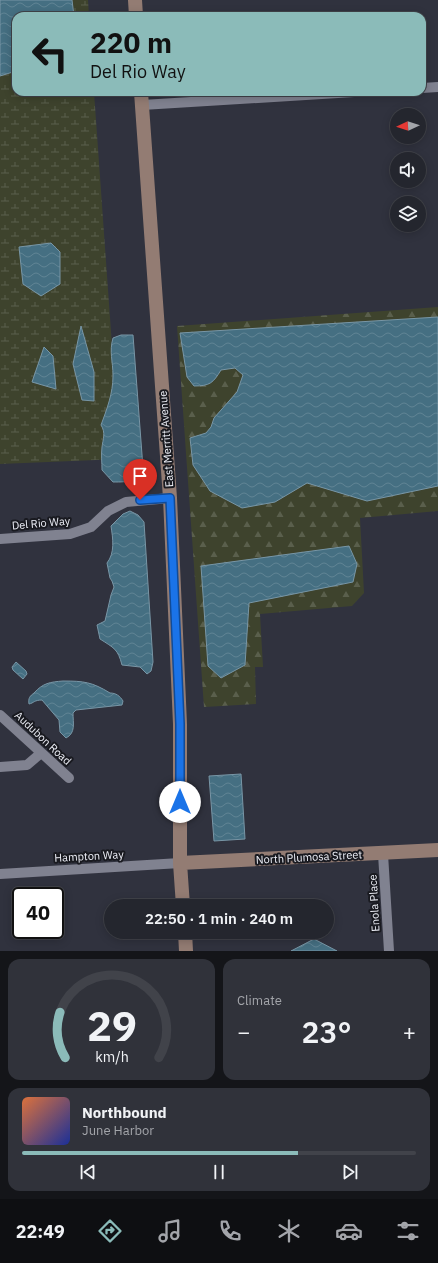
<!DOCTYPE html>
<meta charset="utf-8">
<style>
body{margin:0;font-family:"IBM Plex Sans",sans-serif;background:#30323a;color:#f1f3f6;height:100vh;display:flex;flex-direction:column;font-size:15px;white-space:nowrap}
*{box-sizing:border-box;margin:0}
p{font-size:13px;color:#a3a5aa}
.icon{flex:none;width:22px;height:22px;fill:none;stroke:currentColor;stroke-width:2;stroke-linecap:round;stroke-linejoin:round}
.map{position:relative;height:951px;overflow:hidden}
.details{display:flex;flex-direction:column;gap:8px;padding:8px;background:#141519;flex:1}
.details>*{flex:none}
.top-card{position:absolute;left:12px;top:12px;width:414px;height:84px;border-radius:12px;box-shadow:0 2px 10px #0003,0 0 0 1px #41434a;background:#8bbbb9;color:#111;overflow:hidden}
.needle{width:26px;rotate:266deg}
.fabs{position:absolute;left:390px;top:108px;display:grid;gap:8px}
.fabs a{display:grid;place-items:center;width:36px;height:36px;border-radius:50%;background:#24262e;box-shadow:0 2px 10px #0003,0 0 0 1px #41434a;font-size:20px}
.speed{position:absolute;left:12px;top:887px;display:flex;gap:8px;font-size:20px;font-weight:700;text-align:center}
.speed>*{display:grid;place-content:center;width:52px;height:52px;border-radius:50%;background:#24262e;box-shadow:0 2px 10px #0003,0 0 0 1px #41434a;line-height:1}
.speed .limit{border:2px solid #111;border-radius:6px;background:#fff;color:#111}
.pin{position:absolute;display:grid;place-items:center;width:34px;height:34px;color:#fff;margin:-41px -17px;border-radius:50% 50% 50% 0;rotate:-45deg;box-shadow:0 0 4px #0007}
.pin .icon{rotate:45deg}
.me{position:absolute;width:44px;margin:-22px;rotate:0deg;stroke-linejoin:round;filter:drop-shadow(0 0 3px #0008)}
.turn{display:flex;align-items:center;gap:14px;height:84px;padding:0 12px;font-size:18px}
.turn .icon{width:52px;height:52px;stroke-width:2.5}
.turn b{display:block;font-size:28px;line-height:34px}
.big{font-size:30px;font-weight:600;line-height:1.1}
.details .widget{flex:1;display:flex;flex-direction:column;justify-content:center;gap:6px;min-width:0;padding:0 14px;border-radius:12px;background:#30323a}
.details .dial{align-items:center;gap:0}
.dial svg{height:104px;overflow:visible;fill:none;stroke:#41434a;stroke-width:7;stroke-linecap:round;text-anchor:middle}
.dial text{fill:#f1f3f6;stroke:none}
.song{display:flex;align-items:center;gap:12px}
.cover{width:48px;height:48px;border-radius:6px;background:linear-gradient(135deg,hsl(20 70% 55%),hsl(230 70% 35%))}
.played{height:4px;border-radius:2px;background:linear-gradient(90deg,#8bbbb9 70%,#41434a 70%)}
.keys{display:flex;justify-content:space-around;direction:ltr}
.heat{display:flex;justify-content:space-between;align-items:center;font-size:22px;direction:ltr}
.details .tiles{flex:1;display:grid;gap:8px;grid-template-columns:1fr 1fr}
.widget:last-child{grid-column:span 2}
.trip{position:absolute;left:104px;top:899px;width:230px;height:40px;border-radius:20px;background:#24262e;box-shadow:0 2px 10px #0003,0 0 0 1px #41434a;font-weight:600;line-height:40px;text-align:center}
.tab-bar{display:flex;height:64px;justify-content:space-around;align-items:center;background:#0e0f12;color:#a3a5aa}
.tab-bar .icon{width:28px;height:28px}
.tab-bar .active{color:#8bbbb9}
.tab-bar b{font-size:18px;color:#f1f3f6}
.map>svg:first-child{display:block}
.forest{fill:url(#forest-firs)}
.wetland{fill:url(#wetland-marsh)}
.water{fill:url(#water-waves);stroke:#7896a6}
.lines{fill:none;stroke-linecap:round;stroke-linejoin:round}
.street{stroke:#808290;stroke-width:10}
.secondary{stroke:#937c73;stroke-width:14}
.route-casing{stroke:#114b97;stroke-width:10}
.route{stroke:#1a73e8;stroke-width:7}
.labels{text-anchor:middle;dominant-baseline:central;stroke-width:4;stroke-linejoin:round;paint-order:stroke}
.street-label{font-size:11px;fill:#eff1f9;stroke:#191a20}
</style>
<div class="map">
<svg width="438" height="951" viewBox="0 0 438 951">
<defs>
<pattern id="forest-firs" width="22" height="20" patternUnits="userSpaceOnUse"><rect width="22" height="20" fill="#3e432d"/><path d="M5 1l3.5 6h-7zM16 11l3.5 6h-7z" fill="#5a5f4c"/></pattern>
<pattern id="wetland-marsh" width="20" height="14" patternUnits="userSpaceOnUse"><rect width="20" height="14" fill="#3e432d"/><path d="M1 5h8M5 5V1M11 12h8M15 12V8" fill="none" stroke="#5a5f4c"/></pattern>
<pattern id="water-waves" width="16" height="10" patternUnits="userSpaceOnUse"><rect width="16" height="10" fill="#456f82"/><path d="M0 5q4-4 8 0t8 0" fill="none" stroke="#608494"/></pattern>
</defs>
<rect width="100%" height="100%" fill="#30323e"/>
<path class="forest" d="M438,307V511L360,518L364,593L352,606L260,614L263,667H255L256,704L204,707L177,326Z"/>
<path class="wetland" d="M0,0H88L89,16H16V92H94L120,459L0,464Z"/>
<path class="water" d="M0,0H72L74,16H16V71L0,76Z
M51,243L60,252V284L41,296L23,284L19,247Z
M438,317V486L367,501L307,483L275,502L242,508L210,491L193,465L190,438L206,433L211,427L214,418L237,392L243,375L235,368L221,370C213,383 210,386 194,386L187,377L180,333Z
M81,326L94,372V401L82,400L73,364Z
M121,335H133L143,468C135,482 129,482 113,482L102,470C102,463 101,455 102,447C103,439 106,433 101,425C107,409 113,393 113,376C113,361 109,352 113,338Z
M44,347L53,356L56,389L32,382Z
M130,511L138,515L144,522L153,662L151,671L147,674L140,667L122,665C118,649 114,648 100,639L97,625L105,621L111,595L114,587L112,581L110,578L107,563C115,553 113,539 111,526L123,514Z
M349,546L357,564L353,582L249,603L245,665L221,678L208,666L201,566Z
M16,662L26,671L27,674L23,679L13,670L12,667Z
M63,681C84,681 92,682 110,693C116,693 120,696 123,701L122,705L76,710L73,713C73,723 76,733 66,738L60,732L59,720L42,700C34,700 34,703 29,704C28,698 30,696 34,693C43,683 50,682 63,681Z
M241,774L245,839L214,841L209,776Z
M314,939L337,951H291Z"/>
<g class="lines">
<path class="street" d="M422,88L438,87
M142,105L354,92
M0,539L70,534L91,527L108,511L126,502L170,498
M0,715L69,778
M0,767L27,765L41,753
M383,854L389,951
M0,874L180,863"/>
<path class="secondary" d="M135,0L136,16
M141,92L170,498L180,724V863L183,906
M180,863L438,850
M185,932L186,951"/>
</g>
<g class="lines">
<g class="route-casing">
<path id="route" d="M140,500L170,498L180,724V802"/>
</g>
<use href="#route" class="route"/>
</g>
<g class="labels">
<g class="street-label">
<text transform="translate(166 439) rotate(-94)">East Merritt Avenue</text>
<text transform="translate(41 523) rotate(-5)">Del Rio Way</text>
<text transform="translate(43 738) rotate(43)">Audubon Road</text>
<text transform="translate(89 856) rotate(-3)">Hampton Way</text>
<text transform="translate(309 857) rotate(-3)">North Plumosa Street</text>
<text transform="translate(374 903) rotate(-93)">Enola Place</text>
</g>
</g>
</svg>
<div class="fabs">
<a><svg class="needle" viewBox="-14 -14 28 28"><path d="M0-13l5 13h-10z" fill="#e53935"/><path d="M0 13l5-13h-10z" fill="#a3a5aa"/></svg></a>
<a><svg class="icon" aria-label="sound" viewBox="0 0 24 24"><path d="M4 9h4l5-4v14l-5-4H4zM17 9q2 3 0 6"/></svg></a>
<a><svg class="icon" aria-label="layers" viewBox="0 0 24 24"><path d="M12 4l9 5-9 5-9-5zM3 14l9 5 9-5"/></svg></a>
</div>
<div class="speed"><div class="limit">40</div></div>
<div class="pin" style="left:140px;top:500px;background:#d93025"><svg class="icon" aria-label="arrive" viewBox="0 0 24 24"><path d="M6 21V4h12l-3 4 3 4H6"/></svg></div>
<svg class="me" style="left:180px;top:802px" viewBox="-20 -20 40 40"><circle r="19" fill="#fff"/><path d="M0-13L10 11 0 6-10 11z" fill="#1a73e8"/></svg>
<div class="trip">22:50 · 1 min · 240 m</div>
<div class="top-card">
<div class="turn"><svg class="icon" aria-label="left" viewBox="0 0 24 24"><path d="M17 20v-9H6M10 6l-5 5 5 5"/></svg><div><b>220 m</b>Del Rio Way</div></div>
</div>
</div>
<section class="details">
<div class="tiles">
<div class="widget dial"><svg viewBox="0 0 100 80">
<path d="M14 69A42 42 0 1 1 86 69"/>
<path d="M14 69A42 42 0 0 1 10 34" stroke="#8bbbb9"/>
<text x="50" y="56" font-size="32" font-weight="700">29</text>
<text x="50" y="72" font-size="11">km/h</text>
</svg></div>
<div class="widget"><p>Climate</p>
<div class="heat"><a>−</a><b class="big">23°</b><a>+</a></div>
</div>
<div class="widget">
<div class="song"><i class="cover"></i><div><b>Northbound</b><p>June Harbor</p></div></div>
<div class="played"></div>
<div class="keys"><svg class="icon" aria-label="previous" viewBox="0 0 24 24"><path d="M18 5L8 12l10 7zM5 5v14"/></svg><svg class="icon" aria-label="pause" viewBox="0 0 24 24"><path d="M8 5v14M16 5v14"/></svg><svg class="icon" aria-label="next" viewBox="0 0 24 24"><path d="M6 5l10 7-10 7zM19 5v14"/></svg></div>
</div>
</div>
</section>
<nav class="tab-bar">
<b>22:49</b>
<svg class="icon active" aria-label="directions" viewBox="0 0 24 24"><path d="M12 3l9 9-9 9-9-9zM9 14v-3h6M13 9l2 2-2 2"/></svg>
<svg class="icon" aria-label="music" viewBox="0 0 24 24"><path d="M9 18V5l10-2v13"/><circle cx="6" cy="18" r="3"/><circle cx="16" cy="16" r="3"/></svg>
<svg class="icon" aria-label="phone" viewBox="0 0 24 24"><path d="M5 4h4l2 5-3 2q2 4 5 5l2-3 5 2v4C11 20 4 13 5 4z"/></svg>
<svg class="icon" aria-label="climate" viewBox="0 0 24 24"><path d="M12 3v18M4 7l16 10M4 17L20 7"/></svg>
<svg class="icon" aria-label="car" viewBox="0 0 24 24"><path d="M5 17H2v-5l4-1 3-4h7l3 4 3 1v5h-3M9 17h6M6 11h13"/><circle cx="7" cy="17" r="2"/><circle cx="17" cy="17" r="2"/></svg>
<svg class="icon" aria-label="filters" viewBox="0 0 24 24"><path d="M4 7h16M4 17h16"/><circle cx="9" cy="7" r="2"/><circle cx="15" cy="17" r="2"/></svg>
</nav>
